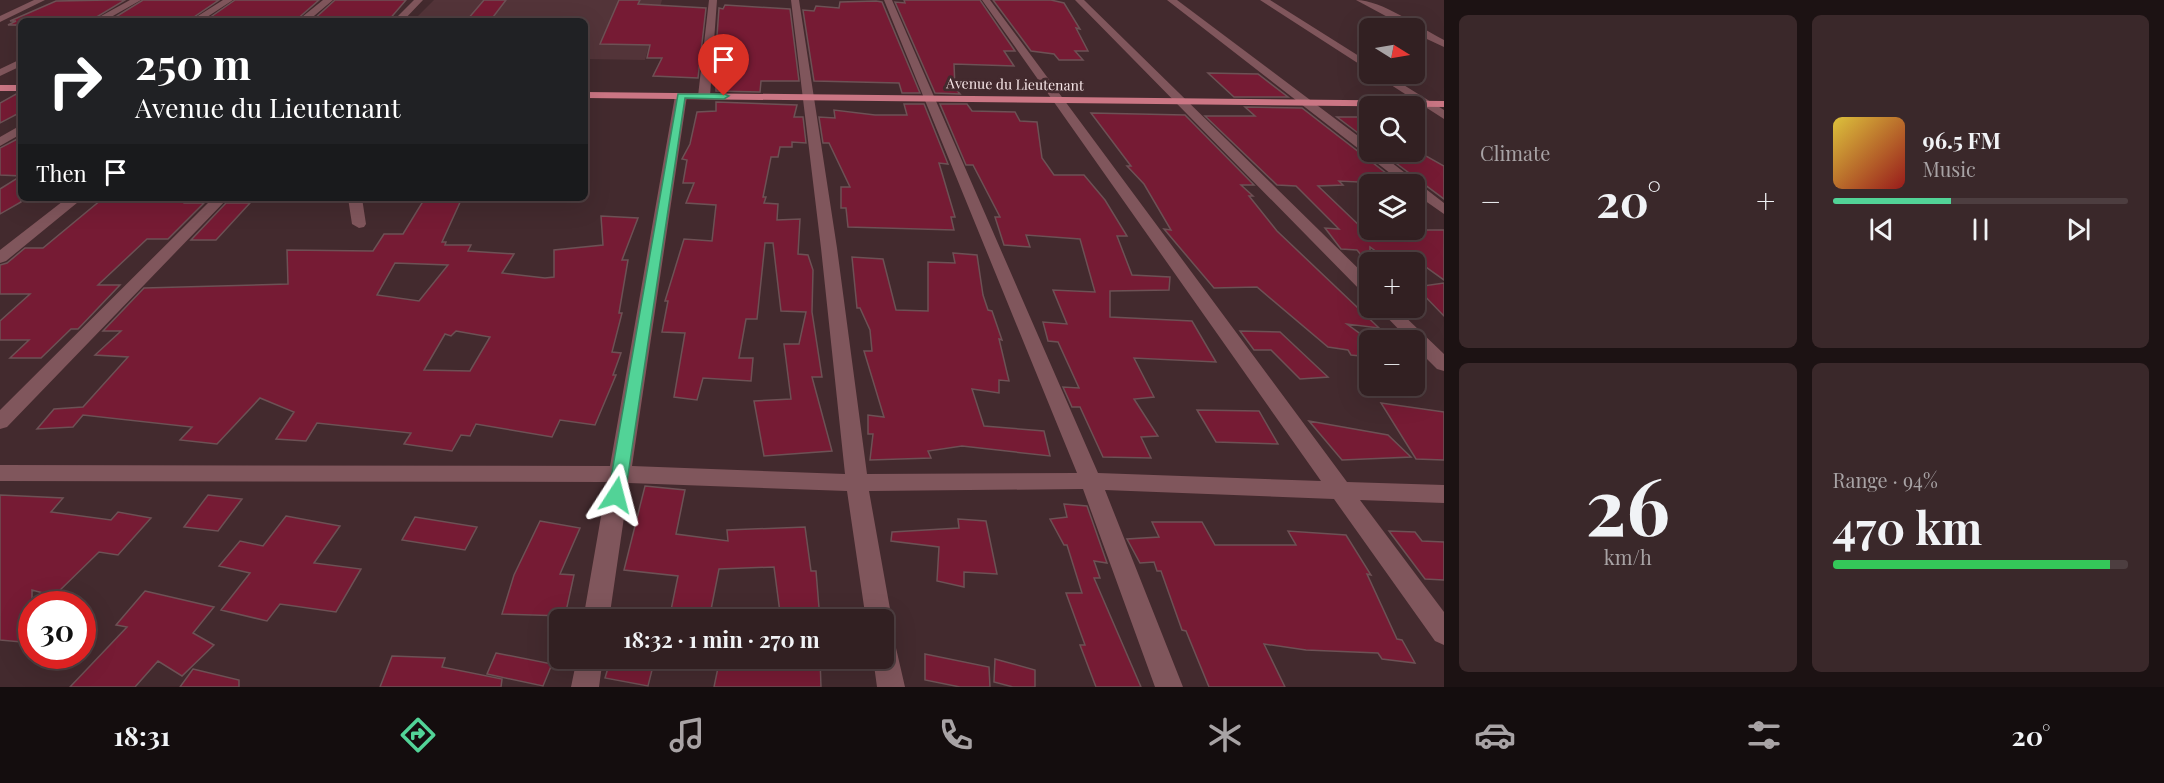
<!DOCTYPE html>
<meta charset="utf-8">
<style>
body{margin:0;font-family:"Playfair Display",serif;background:#3a282a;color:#f1f3f6;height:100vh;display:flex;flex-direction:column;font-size:22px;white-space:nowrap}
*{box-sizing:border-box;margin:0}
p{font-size:20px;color:#a8a3a5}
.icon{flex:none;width:33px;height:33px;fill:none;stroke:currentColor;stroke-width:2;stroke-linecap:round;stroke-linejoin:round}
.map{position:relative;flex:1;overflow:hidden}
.sheet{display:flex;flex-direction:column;gap:15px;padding:15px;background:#1c1213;width:720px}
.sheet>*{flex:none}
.guide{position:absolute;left:18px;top:18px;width:570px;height:183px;border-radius:9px;box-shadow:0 6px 24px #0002,0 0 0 2px #4d3e40;background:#202124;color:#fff;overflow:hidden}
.needle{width:39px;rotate:101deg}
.tools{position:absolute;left:1359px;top:18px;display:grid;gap:12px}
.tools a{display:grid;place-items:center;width:66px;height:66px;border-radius:9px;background:#322022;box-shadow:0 6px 24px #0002,0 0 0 2px #4d3e40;font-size:30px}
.speed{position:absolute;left:18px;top:591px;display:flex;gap:12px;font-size:30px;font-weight:700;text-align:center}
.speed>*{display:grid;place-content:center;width:78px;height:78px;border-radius:50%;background:#322022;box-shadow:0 6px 24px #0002,0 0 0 2px #4d3e40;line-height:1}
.speed .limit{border:9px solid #d22;background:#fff;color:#111}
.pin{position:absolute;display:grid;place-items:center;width:51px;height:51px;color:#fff;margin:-62px -26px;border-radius:50% 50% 50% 0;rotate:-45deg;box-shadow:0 0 6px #0007}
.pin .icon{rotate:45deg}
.me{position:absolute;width:66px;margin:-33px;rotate:9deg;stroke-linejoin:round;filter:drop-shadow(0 0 4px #0008)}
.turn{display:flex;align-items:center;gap:21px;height:126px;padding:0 18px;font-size:27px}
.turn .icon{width:78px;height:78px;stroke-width:2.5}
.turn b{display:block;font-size:42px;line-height:51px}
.then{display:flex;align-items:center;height:57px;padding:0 18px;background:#0003;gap:12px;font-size:22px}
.big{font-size:45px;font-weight:700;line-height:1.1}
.sheet .tile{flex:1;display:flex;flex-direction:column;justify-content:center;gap:9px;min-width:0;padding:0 21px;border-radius:9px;background:#3a282a}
.sheet .dial{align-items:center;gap:0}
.dial b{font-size:78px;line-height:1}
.song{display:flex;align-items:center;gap:18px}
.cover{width:72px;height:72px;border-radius:9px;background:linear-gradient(135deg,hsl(50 70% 55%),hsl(0 70% 35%))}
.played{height:6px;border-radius:3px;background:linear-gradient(90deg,#52d397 40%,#4d3e40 40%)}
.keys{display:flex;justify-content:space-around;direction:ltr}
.heat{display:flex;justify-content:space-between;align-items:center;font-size:33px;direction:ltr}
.charge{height:9px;border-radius:4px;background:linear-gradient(90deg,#34c759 94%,#4d3e40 0)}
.sheet .tiles{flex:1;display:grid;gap:15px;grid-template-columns:repeat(2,1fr)}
.trip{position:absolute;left:549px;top:609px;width:345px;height:60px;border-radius:9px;background:#322022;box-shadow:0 6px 24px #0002,0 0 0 2px #4d3e40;font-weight:700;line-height:60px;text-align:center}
.tab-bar{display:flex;height:96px;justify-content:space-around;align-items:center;background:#140d0e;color:#a8a3a5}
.tab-bar .icon{width:42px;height:42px}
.tab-bar .selected{color:#52d397}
.tab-bar b{font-size:27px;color:#f1f3f6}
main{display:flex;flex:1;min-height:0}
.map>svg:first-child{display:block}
.built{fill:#533439}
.building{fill:#761b34;stroke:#6d5155;stroke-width:1.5;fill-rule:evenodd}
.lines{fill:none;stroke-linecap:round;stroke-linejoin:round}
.minor{fill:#80565c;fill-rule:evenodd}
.major{fill:#cb7684;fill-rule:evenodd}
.route{fill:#52d397;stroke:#358962;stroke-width:1.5}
.labels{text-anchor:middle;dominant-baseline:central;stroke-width:6;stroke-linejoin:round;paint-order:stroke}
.far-street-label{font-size:14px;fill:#f7e6e8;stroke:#432a2e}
</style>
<main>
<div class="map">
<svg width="1444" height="687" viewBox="0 0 1444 687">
<rect width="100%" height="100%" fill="#432a2e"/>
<path class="built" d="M434,0H662L645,60L585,59V21H413Z"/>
<path class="building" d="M110,0H125L90,21H21V25H8L16,21H10L56,1Z
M143,0H219L188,21H109Z
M235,0H319L295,21H205Z
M335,0H406L388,21H312Z
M484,0H506L490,21L467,20Z
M619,0H640L638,4L706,8L698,78L653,76L662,58H647L650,45L600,44Z
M904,0H980L1015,51H1004L1014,66L954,64L955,88L960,94L935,93L895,2L905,3Z
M993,0H1051L1064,3L1080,29L1076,28L1088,51H1075L1083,60H1059L1054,54L1031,51Z
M876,1L882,2L920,93H902L899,83L814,81L803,10L814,11L816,6L839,8L840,2Z
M725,5L790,9L799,81H761L760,92L716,91V78H714L719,8L723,9Z
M1208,73L1258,74L1288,97H1234Z
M18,93H21V112L0,123V103Z
M716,102L797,105L794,117H803L806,143L792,142V147H780L778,157H771L763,197H766L764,203L778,204L777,220L800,219L798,254L808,255L813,270L812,312L822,377H812L832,451L764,456L754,401L791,399L784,344H799L806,312L781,311L773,243H765L757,319H746L739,358H753L751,381L703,378L697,400L674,397L685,333L662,332L668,301H665L684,239L712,241L716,205L686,203L694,183H683L687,160L682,159L690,144L697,112L716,111Z
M904,104H924L948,164L939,163L955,217H951L954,230L848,227L846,208H841V187H850L829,143H823L819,117L835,118L834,110L875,115H907Z
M940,104H967L972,111L1015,112L1020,121L1037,122L1042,158L1054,175H1084L1105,200L1127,236H1117L1132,275L1170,277L1169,290L1110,291V317L1192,321L1216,362L1134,358L1154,397L1134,399L1158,436L1141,437L1151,458L1103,457L1080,407H1072L1063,387L1079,388L1058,342L1048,341L1043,322L1067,324L1053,290L1095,292L1080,239L1026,235L1030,247L1004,245L995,217H1000L973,165H966Z
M1245,107L1302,108L1400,184L1339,181L1343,185L1318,186L1363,229L1417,234L1412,230H1444V280L1409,255L1377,252L1370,247V266L1357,250L1341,249L1325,228L1339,229L1296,186L1277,185L1205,116H1255Z
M1091,113L1185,115L1254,185H1241L1253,196H1249L1277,231L1379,328L1347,324L1370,341V357L1351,355L1348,350L1328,347L1257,287L1214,288L1164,229L1171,230L1144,184L1127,166H1131Z
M1337,117H1370V142Z
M21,137V202L0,214V189L21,176L0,175V148Z
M1381,152H1419L1444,166V199Z
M141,198L190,199L185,203H204L168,239H147L98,285H120L78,329H71L41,358H10L29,340H0V321L30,294H0V265L7,263L25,248H43L101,200Z
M425,198H462L442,242H446L445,245H471L468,251L514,254L502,273L545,278L554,277V250L603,245L601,216L638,218L622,260H628L619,313H622L612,352L621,353L613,375H616L595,425L560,420L552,437L476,424L470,436L461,435L452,451L404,444L411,433L317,423L306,441L276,439L294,412L260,398L217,444L180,440L192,427L83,415L73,427L37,429L54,409L83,407L128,357L95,355L121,331H103L144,288L288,284L287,250L373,251L384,234H403ZM395,263L448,265L419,301L377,295ZM456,331L490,337L470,371L424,370L445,334L451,336Z
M226,203H250L216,240H191Z
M953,253L977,255L983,295L988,310L992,311L1002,340L999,339L1009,381L999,380V393L972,389L984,426L1044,431L1050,456L962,446L928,451L931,458L870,460L873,434H868V415L884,417L864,351H872L870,330L860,308H857L852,257L883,259L896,310L928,311V262L955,263Z
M1444,283V316L1416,287Z
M1240,331L1280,332L1328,377L1300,379L1271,350H1254Z
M1381,403L1444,412V460L1416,459Z
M1197,410L1259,411L1278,444L1216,442Z
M1309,421L1388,435L1411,457L1342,460Z
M645,486L685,490L676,534L728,541L727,530L805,527L811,571H816L820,620H781L774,567L719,569L709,620H669L678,576L624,570Z
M0,495L63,498L51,512L111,520L118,512L151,518L118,555L99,552L54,596L32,590V643L0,640Z
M208,495L242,499L218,531L184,527Z
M1064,504L1087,506L1107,563L1094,561L1100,578H1094L1141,687H1096L1080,645H1085L1066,593H1082L1067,545H1064L1050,519L1067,517Z
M286,516L340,526L314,563L361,569L336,612L280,604L267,621L221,610L250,573L219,566L240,541L263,546Z
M415,517L477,527L465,550L402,540Z
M958,519L986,521L997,574L964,572V587L937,581L939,547L891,541L892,532L959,528Z
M540,521L580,528L560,574L574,575L565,616L502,614L514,575Z
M1152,522H1202L1215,545H1296L1288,531L1346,535L1371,575L1367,574L1397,639L1402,640L1415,663L1382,659L1378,653L1306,650L1264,644L1285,687H1209L1186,631L1182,630L1161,571H1157L1154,562L1140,563L1127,539L1159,537Z
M1389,531L1415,532L1422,541L1444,542V580L1425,579Z
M145,591L214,607L193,633L214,645L182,676L158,661L135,687H70L127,627L116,625Z
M496,653L552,664L543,686L487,674Z
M925,654L989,667L990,687H960L925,680Z
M392,656L445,658L442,667L502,679L501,687H380Z
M611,658H655L648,686L605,678Z
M720,658H820L821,687H714Z
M995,659L1035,670V687H1013L994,682Z
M193,669L239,680V687H180Z"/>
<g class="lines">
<path class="minor" d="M34,0H45L0,22V16Z
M130,0H141L104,21H92Z
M223,0H233L201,21H190Z
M323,0H333L308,21H297Z
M414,0H423L403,21H393Z
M709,0H717L710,96L704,99L698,96Z
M791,0H799L837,248L867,474L1077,473L884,0H892L1098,473L1321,481L982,0H990L1347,482L1444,485V503L1360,500L1444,612V645L1435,641L1334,499L1105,490L1183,687H1155L1083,489L869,491L892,620L888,628L884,630V620H866L847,491L629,483L609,620H583L607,482L0,481V465L610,466L675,96L681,93L687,96L632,466L845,474L821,248Z
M1075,0H1084L1370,280V295L1364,294Z
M1167,0H1177L1370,145V152H1378L1444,203V214L1414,193V184H1404Z
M1260,0H1270L1370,63V71Z
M1356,0C1382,0 1420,28 1444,40V47L1414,33V28H1408Z
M21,59V66L0,76V69Z
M1374,74H1386L1444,110V119Z
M21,125V134L0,146V137Z
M67,198H83L6,261L0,263V250Z
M213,198H228L7,427L0,429V410Z
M348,198H362L366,224L364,227L359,228L352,224Z
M1378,308H1396L1444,354V371L1437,369L1414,346V340H1409Z
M884,632L893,635L905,687H877L873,658H884Z
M577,658H603L599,687H571Z"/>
<path class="major" d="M0,85H21V91H0Z
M585,92L1444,101V107L585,98Z"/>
</g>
<path class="route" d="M678,94H724L729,96L724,99L685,98L625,495L622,500H611L608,495Z"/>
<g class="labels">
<g class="far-street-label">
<text transform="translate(1015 84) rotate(1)">Avenue du Lieutenant</text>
</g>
</g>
</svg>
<div class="tools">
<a><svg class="needle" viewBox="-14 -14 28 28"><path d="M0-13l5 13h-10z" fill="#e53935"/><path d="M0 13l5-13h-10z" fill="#a8a3a5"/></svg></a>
<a><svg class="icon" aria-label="search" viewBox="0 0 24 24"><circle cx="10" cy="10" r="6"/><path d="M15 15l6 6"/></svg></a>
<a><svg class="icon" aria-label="layers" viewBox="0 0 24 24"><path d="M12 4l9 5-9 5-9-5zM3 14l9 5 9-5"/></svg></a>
<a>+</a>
<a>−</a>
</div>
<div class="speed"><div class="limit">30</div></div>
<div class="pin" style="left:724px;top:96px;background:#d93025"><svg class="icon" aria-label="arrive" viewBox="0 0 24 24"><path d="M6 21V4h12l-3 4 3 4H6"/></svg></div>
<svg class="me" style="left:616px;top:495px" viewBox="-20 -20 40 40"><path d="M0-17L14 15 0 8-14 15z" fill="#52d397" stroke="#fff" stroke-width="4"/></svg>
<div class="trip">18:32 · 1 min · 270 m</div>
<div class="guide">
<div class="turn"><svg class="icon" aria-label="right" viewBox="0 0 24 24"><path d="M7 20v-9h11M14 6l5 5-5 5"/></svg><div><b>250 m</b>Avenue du Lieutenant</div></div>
<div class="then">Then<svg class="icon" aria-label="arrive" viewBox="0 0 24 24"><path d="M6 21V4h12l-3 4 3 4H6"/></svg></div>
</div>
</div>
<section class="sheet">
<div class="tiles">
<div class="tile"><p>Climate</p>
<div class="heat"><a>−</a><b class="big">20°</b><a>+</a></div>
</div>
<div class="tile">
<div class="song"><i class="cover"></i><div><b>96.5 FM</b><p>Music</p></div></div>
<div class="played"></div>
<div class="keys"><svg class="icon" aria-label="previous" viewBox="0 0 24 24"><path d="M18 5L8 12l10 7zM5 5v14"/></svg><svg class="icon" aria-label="pause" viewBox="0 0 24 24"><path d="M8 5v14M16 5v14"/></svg><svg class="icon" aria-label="next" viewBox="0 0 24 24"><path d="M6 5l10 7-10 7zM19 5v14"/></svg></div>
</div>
<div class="tile dial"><b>26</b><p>km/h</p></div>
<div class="tile"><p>Range · 94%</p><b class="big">470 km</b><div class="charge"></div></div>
</div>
</section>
</main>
<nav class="tab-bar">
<b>18:31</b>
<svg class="icon selected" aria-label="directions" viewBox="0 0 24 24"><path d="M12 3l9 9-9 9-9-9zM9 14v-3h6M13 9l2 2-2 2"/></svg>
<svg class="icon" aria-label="music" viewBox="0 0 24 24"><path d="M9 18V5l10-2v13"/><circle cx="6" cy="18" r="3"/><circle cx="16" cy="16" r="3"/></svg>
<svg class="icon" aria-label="phone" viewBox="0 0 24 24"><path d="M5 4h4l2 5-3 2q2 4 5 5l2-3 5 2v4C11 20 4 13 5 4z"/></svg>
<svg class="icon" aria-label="climate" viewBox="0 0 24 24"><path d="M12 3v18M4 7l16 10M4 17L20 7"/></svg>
<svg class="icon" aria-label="car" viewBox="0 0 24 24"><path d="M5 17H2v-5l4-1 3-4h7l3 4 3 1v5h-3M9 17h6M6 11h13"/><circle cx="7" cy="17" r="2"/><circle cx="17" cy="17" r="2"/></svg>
<svg class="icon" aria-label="filters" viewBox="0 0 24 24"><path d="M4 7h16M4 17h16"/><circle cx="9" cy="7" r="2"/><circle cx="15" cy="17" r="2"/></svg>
<b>20°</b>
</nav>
